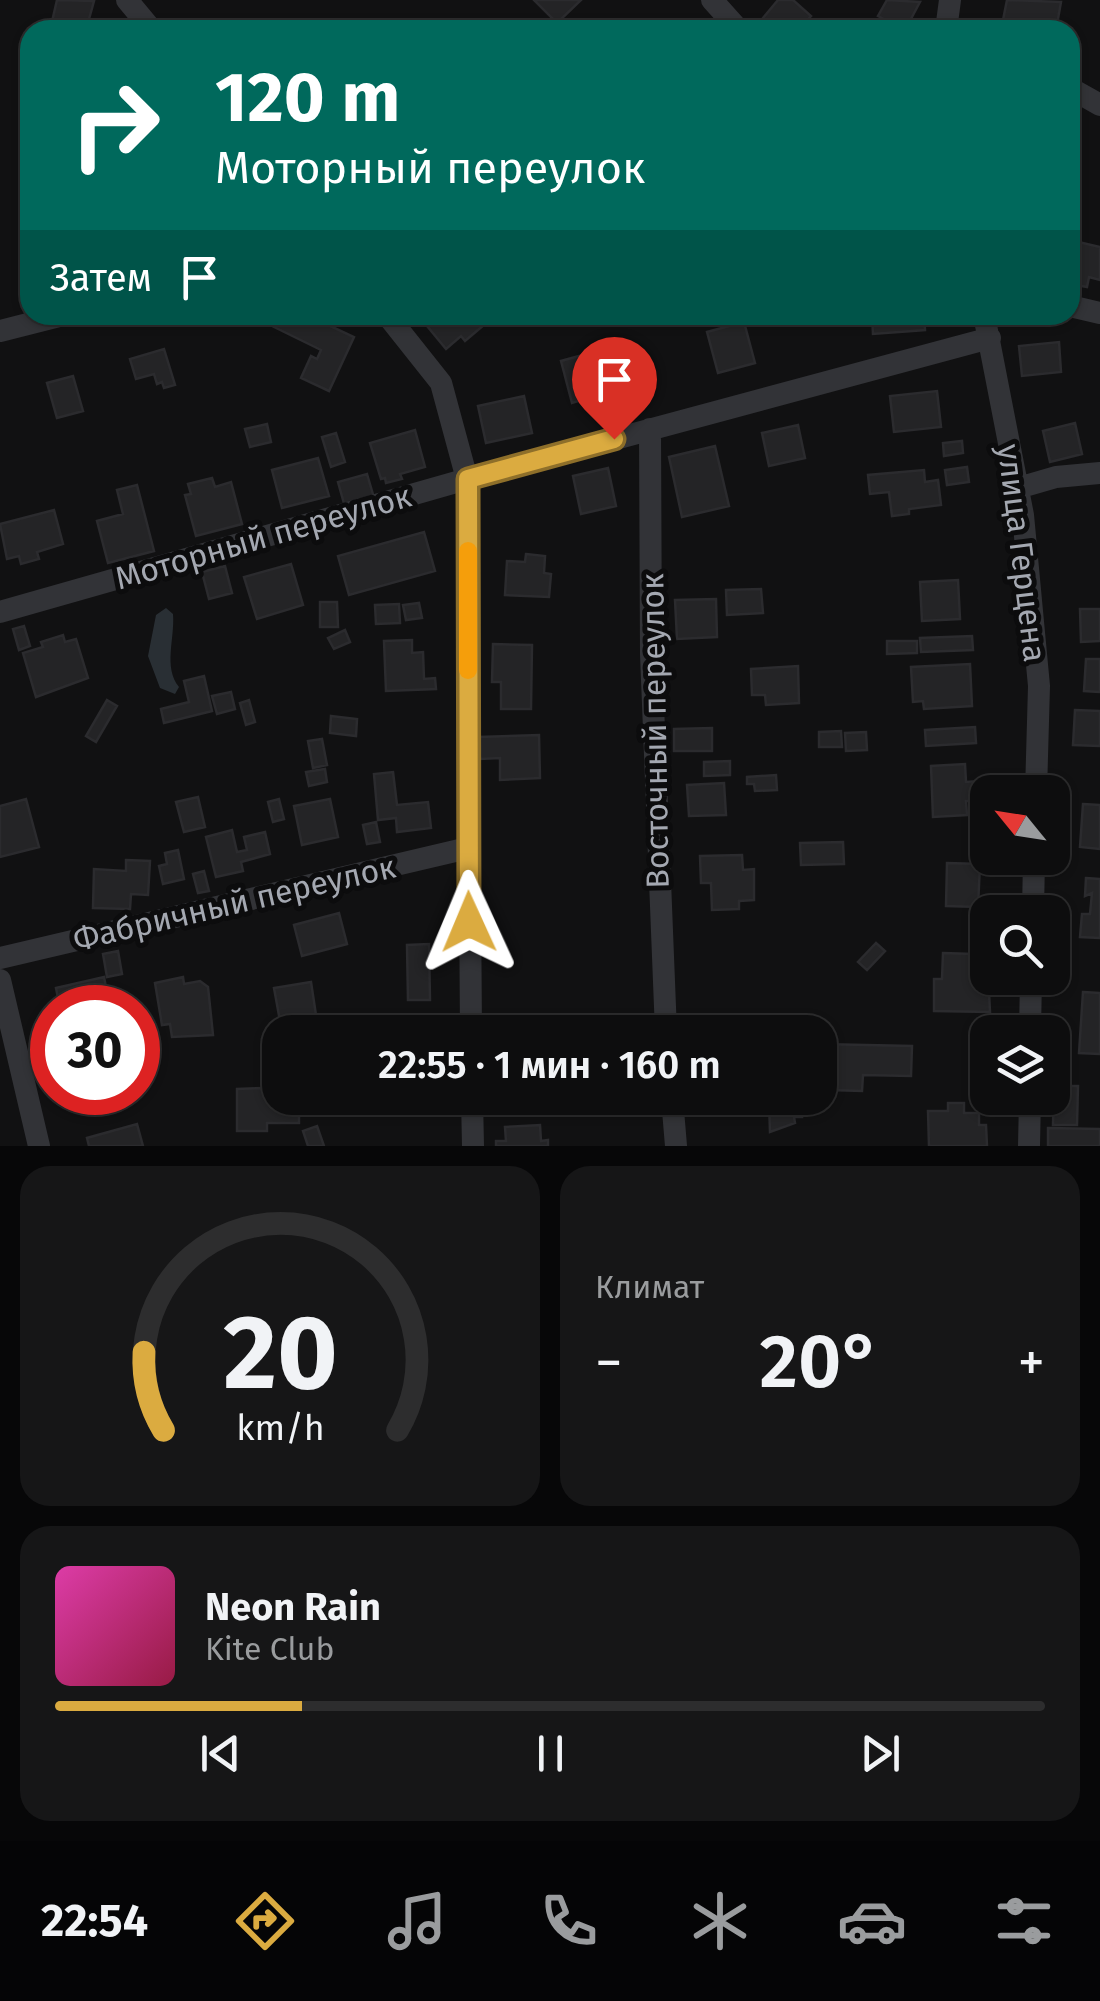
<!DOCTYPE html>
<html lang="ru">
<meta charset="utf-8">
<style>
body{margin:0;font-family:"Fira Sans",sans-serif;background:#161617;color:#f1f3f6;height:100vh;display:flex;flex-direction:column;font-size:38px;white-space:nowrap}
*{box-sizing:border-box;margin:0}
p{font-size:32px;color:#9a9c9e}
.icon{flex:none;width:55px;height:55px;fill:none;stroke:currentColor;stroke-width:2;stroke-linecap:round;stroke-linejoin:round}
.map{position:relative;height:1146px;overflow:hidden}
.drawer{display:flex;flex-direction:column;gap:20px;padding:20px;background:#070708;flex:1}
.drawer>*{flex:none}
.banner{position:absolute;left:20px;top:20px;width:1060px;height:305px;border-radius:30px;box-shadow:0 2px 8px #0004,0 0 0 2px #2d2d2e;background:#00695c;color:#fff;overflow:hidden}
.needle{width:65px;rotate:300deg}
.fabs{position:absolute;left:970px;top:775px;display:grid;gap:20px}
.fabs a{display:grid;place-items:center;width:100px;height:100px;border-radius:20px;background:#0d0d0e;box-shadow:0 2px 8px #0004,0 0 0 2px #2d2d2e;font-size:50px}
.speed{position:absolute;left:30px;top:985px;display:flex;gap:20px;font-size:50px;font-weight:700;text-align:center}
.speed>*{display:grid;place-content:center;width:130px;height:130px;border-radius:50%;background:#0d0d0e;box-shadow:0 2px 8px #0004,0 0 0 2px #2d2d2e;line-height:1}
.speed .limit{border:15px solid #d22;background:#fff;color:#111}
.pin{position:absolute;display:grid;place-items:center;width:85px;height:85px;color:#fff;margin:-102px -42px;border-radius:50% 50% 50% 0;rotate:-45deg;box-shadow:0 0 10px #0007}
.pin .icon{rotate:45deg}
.me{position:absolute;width:110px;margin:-55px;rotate:359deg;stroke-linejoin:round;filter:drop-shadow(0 0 8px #0008)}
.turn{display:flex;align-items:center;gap:35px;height:210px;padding:0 30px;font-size:45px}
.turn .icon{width:130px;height:130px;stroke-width:2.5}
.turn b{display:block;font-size:70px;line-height:85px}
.then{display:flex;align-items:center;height:95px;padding:0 30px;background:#0003;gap:20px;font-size:38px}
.big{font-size:75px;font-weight:600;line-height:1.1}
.drawer .card{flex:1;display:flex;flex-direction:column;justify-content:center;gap:15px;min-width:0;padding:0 35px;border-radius:30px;background:#161617}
.drawer .dial{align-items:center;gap:0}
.dial svg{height:260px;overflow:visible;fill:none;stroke:#2d2d2e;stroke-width:7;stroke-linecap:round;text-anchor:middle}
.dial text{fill:#f1f3f6;stroke:none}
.song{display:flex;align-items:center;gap:30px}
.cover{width:120px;height:120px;border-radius:15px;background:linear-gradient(135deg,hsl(320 70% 55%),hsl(340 70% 35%))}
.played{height:10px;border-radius:5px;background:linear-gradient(90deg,#dbab40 25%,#2d2d2e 25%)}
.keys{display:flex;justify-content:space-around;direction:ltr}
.heat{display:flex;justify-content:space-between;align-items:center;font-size:55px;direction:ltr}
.drawer .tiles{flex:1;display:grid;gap:20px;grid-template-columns:1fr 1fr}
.card:last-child{grid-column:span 2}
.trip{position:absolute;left:262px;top:1015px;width:575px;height:100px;border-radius:30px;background:#0d0d0e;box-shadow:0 2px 8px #0004,0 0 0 2px #2d2d2e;font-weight:600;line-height:100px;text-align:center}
.menu{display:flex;height:160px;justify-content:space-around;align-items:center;background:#050506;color:#9a9c9e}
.menu .icon{width:70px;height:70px}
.menu .on{color:#dbab40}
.menu b{font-size:45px;color:#f1f3f6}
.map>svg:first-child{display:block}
.water{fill:#292f34}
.building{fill:#242426;stroke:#2b2b2e;stroke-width:2.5}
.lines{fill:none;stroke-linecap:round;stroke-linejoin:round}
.minor{stroke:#323337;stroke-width:22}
.route-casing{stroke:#8e6f2a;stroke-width:25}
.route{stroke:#dbab40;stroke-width:18}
.slow{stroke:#f59e0b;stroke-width:18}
.labels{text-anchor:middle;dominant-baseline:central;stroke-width:10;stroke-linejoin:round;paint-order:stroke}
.street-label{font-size:32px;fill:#a4a8b1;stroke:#0c0c0d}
</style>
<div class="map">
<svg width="1100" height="1146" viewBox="0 0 1100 1146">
<rect width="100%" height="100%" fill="#111112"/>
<path class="water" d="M166,608L173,614C175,639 163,667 179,687L175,694L160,688L148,656L156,615Z"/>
<path class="building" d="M57,0L94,1L86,30L51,26Z
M534,0H581L557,23Z
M778,0H793L811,16L798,30H777L763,18Z
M887,0L920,2L905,30L878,16Z
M1007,0L1061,2L1056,30H1001Z
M1070,240L1100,247V280L1089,277L1087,287L1076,285L1075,294L1070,293Z
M274,315H307L354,337L329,391L301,378L311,356L317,359L321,350L270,325Z
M418,315H478L485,324L465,341L461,336L446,349Z
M872,315H924L925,330L873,334Z
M744,322L755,363L718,373L707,332Z
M1059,342L1061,372L1022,376L1019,346Z
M608,348L619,389L572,403L561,361Z
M164,349L175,385L164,388L162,382L157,384L154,374L136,379L130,359Z
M73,376L83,411L57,418L47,383Z
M937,391L941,427L894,432L890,396Z
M524,396L532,433L486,443L478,406Z
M1075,423L1082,454L1050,462L1043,431Z
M267,424L271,442L250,447L245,429Z
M798,425L805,458L769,466L762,433Z
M415,430L425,467L400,474L402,479L386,483L385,478L381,479L370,443Z
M336,433L345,462L331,467L322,437Z
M962,441L963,453L944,456L943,443Z
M715,446L729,506L682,517L669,457Z
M318,458L329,496L282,508L272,470Z
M967,467L969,482L947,485L945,470Z
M608,468L616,506L581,514L573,476Z
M924,470L925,482L938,480L941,505L909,509V514L892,516L889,492L870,494L868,475Z
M367,474L374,498L345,507L338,482Z
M212,478L215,487L231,482L242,524L196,536L185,495L191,494L188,484Z
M137,485L154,551L108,563L97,521L123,514L117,490Z
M54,510L63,544L37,552L39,559L21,564L19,556L7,559L0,524Z
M424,532L435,571L349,595L338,556Z
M526,554L545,556L544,573L551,574L549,597L505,595L507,561L525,562Z
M291,564L303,605L257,619L244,577Z
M225,566L232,593L209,599L202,572Z
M958,580L960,619L922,621L920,582Z
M761,589L763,613L727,615L726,590Z
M716,599L717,637L677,639L675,600Z
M320,602H337L338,627H320Z
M419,603L422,618L406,620L403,605Z
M399,604L400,623L376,624L375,605Z
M1080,609H1100V641L1081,642Z
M24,626L30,646L19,650L13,629Z
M345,630L350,642L334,649L328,638Z
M63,635L65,642L76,639L88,678L36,697L23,653L43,647L41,642Z
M972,636L973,650L921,652L920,638Z
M412,640V653L423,652L424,679L435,678L436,689L386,691L384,641Z
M887,641H917V653L887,654Z
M493,644L532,645L531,709H501V682H492Z
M1086,659H1100V692L1084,691Z
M970,664L972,706L924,709L923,701L913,702L911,667Z
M798,666L799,703L766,705L765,695H752L751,669Z
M204,676L212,711L164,723L161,709L189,702L184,681Z
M231,692L235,709L217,714L212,696Z
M107,700L117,706L96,742L86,736Z
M249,700L255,722L246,725L240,703Z
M1075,710L1100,711V746L1073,745Z
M331,716L357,719L356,736L330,733Z
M975,727L976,743L926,746L925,730Z
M712,728V751H674V729Z
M841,731L842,747H819V732Z
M866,732L867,750L846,751L845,733Z
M539,735L540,778L500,780V758L480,759L479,737Z
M322,739L327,765L313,768L308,741Z
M730,761V775L704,776V762Z
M965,764L966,782L979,781L980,801H966L967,815L933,817L931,766Z
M325,769L327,782L309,786L306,772Z
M393,772L397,805L428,802L431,828L397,832L396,818L378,820L374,774Z
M776,775L777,790L755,791L754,784H747V777Z
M724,783L726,815L689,816L687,785Z
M198,797L205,827L184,832L176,802Z
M26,799L39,847L0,857V806Z
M279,799L284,819L273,822L268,802Z
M330,799L338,837L302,845L294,806Z
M1083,804L1100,805V849L1080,847Z
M376,822L380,842L367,844L363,825Z
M232,830L237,852L247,850L244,837L265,832L270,854L241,862L243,871L216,877L206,837Z
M843,842L844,864L801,865L800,843Z
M178,850L184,879L163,884L159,866L167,864L165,853Z
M742,855L743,870L754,869V900L739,901V909L712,910L711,883H701L700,856Z
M126,860L150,861L148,895L131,894L130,909L93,908L94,869L126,871Z
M947,863L980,864L978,907L946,906Z
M204,871L209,891L198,893L193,874Z
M1086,878L1100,879V938L1080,937L1082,914H1090L1092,893L1085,896Z
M339,913L347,944L302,956L294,925Z
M876,943L885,951L867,970L858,962Z
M429,944L430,1000H408L407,945Z
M118,951L122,974L107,977L103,954Z
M943,953L973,954V970L988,971L990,1012L934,1011V979H942Z
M104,977L110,1008H98L97,1003L60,1008L56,988Z
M183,977L184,984L200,981L208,987L213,1035L172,1037L170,1024L162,1025L155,983Z
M311,982L316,1015L280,1021L274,988Z
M1083,992L1100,993V1054L1079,1053Z
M820,1044L912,1046L911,1076L863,1075L862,1091L830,1090L831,1072H820Z
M1054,1086H1078L1077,1125H1053Z
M264,1088V1096L299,1098V1123H267V1131H237V1089Z
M801,1101L802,1117H794L795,1123L770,1132L769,1102Z
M948,1103H964V1113H979V1125H986L987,1146H929L928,1111H948Z
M137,1124L143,1146H89L87,1138Z
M540,1125L541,1141L548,1140V1146H496V1141H506L505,1127Z
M317,1126L324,1146H308L303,1131Z
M1048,1128L1100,1129V1146H1048Z"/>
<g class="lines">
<path class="minor" d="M127,0L152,30
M712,0L739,30
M946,30L950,0
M1070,88L1100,105
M1070,306L1100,313
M387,315L441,383L467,479L471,1032
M984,315L1023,515L1039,686L1036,792
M0,331L63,315
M650,429L651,654L666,1032
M1018,488L1056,477L1100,473
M0,612L467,479L990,338
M1033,912L1034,858
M0,958L468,848
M0,980L39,1146
M1030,1032L1031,978
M472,1098L473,1146
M672,1098L676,1146
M1029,1146L1030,1098"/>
</g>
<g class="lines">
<g class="route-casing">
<path id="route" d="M469,922L468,479L614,439"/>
</g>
<use href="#route" class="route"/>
<path class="slow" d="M468,551V670"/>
</g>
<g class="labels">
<g class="street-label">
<text transform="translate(263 537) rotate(-16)">Моторный переулок</text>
<text transform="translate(1022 553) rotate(83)">улица Герцена</text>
<text transform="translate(655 731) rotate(-91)">Восточный переулок</text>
<text transform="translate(234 903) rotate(-13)">Фабричный переулок</text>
</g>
</g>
</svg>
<div class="fabs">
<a><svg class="needle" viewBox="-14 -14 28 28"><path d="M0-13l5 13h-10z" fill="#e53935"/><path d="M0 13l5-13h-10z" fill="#9a9c9e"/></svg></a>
<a><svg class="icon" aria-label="search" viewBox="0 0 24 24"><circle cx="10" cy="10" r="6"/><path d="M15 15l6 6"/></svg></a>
<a><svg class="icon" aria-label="layers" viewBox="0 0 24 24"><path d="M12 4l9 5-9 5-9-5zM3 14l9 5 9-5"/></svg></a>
</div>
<div class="speed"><div class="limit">30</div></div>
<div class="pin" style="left:614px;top:439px;background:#d93025"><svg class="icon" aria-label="arrive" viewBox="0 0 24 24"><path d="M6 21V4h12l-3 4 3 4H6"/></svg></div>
<svg class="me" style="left:469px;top:922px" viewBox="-20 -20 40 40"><path d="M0-17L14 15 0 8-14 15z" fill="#dbab40" stroke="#fff" stroke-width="4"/></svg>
<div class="trip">22:55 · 1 мин · 160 m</div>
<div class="banner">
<div class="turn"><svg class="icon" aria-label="right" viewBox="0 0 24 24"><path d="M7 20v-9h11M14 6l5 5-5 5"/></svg><div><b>120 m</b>Моторный переулок</div></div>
<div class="then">Затем<svg class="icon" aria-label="arrive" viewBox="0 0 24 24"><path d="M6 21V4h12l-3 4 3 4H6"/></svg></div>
</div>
</div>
<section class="drawer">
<div class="tiles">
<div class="card dial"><svg viewBox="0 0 100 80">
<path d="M14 69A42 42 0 1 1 86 69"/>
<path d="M14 69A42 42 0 0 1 8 45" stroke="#dbab40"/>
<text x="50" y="56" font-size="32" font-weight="700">20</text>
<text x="50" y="72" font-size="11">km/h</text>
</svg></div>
<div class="card"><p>Климат</p>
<div class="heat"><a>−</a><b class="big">20°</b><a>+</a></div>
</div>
<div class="card">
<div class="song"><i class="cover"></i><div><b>Neon Rain</b><p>Kite Club</p></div></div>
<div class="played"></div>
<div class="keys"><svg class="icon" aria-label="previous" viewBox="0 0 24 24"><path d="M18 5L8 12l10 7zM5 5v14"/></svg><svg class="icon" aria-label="pause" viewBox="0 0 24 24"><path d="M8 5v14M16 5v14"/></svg><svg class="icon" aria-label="next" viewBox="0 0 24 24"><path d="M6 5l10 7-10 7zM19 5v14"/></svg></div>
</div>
</div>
</section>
<nav class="menu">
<b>22:54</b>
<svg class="icon on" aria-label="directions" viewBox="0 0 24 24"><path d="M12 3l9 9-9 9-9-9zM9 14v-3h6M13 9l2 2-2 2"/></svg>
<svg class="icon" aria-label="music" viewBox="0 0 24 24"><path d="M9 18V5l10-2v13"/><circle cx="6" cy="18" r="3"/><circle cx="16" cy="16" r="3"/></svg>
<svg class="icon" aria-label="phone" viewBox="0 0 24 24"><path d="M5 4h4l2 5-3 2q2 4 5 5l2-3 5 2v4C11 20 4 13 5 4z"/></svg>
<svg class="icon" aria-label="climate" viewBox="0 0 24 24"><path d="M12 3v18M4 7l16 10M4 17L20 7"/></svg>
<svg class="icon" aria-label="car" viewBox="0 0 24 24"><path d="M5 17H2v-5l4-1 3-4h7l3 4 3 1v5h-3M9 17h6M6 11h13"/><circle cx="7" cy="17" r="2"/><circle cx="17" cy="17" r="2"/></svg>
<svg class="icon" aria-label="filters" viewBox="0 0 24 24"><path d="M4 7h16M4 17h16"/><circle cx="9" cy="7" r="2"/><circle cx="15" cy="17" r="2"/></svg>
</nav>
